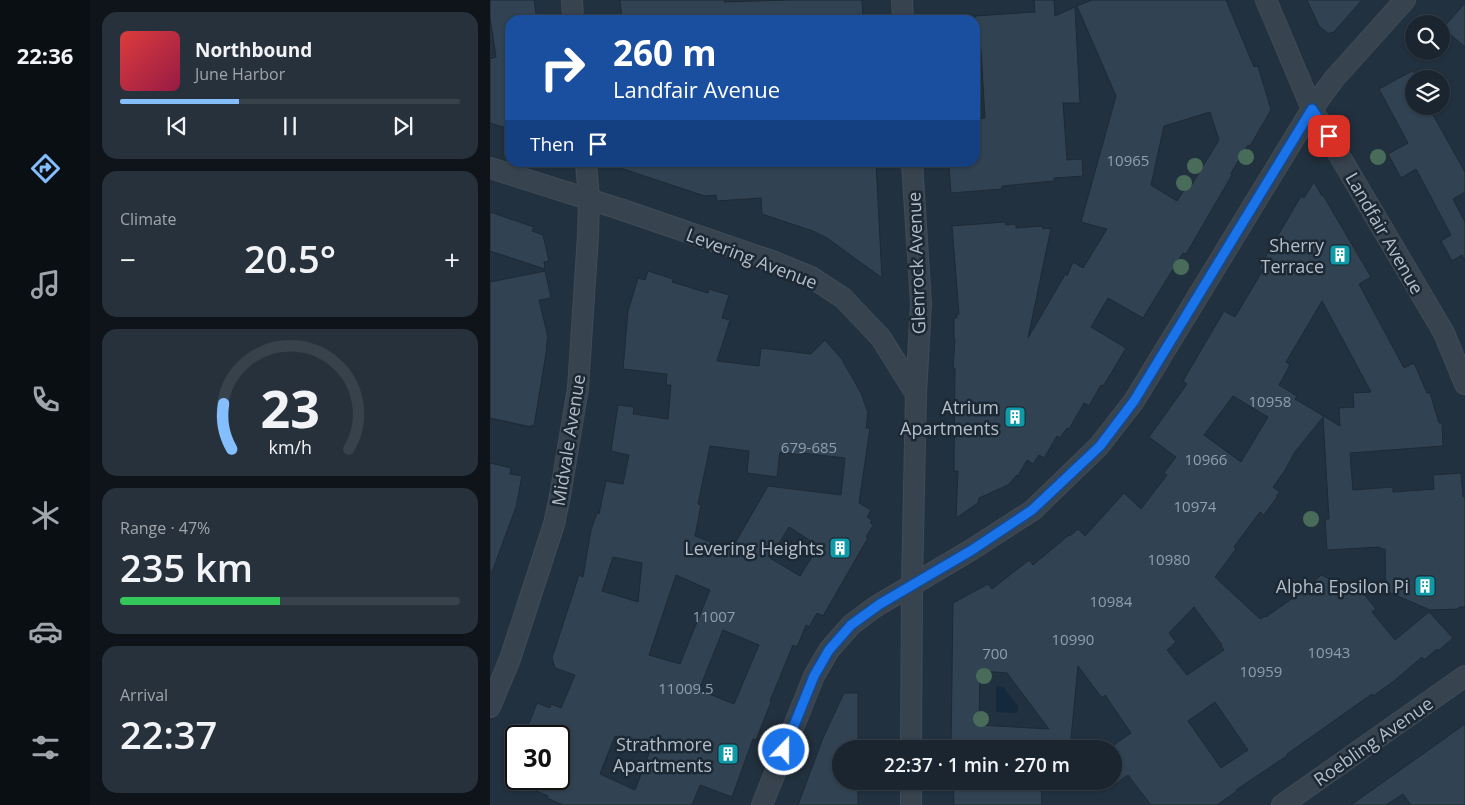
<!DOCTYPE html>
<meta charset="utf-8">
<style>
body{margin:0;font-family:"Open Sans",sans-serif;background:#27313b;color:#f1f3f6;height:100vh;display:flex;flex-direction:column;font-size:19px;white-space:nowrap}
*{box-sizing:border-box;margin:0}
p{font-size:16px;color:#9fa5aa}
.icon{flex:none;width:28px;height:28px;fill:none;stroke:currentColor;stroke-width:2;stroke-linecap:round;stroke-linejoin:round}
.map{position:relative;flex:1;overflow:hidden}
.sheet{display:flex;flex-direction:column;gap:12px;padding:12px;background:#0e141a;width:400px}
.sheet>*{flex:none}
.top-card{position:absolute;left:15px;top:15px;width:475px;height:152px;border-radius:15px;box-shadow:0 1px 4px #0004,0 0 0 1px #38424b;background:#1a4fa0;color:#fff;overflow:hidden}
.tools{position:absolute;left:915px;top:15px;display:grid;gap:10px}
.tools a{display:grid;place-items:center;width:45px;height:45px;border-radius:50%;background:#1a252f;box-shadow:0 1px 4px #0004,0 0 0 1px #38424b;font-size:25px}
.speed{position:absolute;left:15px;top:725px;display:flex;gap:10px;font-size:25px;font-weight:700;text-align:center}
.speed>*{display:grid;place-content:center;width:65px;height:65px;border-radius:50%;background:#1a252f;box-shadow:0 1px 4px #0004,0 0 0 1px #38424b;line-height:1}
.speed .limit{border:2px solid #111;border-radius:8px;background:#fff;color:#111}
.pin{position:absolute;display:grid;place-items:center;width:42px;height:42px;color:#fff;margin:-21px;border-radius:10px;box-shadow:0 2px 8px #0006}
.me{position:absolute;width:55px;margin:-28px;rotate:22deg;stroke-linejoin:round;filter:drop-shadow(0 0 4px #0008)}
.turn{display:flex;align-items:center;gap:18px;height:105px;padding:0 25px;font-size:22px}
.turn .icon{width:65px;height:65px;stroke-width:2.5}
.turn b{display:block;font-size:35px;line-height:42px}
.then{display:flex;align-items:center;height:48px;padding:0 25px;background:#0003;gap:10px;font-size:19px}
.big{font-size:38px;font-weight:600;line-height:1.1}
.sheet .widget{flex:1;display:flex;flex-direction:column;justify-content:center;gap:8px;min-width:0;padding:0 18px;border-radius:15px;background:#27313b}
.sheet .dial{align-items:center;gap:0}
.dial svg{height:130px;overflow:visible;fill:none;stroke:#38424b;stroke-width:7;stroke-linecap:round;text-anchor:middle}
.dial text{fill:#f1f3f6;stroke:none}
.song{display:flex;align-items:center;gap:15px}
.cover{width:60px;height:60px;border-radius:8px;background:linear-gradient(135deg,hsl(0 70% 55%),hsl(340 70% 35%))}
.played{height:5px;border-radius:2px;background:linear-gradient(90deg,#84befd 35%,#38424b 35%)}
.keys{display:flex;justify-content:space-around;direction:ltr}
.heat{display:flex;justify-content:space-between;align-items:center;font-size:28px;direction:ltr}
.charge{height:8px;border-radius:4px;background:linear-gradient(90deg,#34c759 47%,#38424b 0)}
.trip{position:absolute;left:342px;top:740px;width:290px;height:50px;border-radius:25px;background:#1a252f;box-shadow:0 1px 4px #0004,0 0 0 1px #38424b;font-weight:600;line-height:50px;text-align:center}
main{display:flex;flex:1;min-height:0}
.tabs{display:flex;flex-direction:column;width:90px;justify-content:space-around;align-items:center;background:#0a0f13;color:#9fa5aa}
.tabs .icon{width:35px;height:35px}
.tabs .active{color:#84befd}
.tabs b{font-size:22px;color:#f1f3f6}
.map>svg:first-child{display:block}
.water{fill:#15293d}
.building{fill:#314353;stroke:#1e2a35;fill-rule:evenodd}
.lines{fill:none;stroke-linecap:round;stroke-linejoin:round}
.street-casing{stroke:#404c57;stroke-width:22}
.street{stroke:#37434e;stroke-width:20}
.tree{fill:#486c59}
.route-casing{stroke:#114b97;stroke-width:12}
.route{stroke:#1a73e8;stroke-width:9}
.labels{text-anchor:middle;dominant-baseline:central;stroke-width:5;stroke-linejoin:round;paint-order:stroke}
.number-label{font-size:15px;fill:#919eab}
.street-label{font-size:18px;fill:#b3beca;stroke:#1c2833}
.poi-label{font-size:18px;fill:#b3beca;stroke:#1c2833;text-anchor:end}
</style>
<main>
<nav class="tabs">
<b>22:36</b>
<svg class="icon active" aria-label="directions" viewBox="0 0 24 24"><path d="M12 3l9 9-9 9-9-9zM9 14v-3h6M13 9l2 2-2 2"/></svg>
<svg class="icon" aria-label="music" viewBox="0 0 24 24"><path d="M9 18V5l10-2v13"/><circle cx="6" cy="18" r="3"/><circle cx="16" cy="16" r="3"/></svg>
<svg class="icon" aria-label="phone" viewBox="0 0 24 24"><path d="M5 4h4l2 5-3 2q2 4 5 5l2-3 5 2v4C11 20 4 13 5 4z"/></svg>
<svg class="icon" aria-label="climate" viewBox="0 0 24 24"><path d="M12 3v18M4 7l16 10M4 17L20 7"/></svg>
<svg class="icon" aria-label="car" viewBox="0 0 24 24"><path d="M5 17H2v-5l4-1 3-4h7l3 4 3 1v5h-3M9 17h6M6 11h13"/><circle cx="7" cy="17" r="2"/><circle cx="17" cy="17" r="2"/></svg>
<svg class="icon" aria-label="filters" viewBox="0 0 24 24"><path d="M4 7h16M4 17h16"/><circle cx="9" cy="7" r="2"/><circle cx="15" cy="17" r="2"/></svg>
</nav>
<section class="sheet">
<div class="widget">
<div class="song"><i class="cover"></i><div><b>Northbound</b><p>June Harbor</p></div></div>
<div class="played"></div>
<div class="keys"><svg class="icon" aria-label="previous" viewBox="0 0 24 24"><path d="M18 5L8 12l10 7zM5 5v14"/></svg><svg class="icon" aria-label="pause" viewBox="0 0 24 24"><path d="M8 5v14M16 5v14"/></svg><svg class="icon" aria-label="next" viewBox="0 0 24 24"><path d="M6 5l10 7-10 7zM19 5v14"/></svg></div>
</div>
<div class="widget"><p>Climate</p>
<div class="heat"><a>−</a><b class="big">20.5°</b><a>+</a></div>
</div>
<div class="widget dial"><svg viewBox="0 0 100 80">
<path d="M14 69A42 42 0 1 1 86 69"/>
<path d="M14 69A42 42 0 0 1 9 41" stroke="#84befd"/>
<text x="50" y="56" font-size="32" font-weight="700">23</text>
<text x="50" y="72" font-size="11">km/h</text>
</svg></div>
<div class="widget"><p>Range · 47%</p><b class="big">235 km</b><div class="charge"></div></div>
<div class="widget"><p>Arrival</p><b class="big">22:37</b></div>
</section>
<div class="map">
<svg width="975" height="805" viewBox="0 0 975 805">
<rect width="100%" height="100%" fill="#22313f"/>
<path class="water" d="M506,686L513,687L528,706L527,713L506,712Z"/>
<path class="building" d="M0,0H44L47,20H20V129L0,123V59L6,57L0,17Z
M130,0H234V2L299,0H372L373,20H132Z
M544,0H564L565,16L585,7L590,103H573L577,160L592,159L593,176L564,178V181L512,186V189L461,193L459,167H462V162H485V119L495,118L491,50H485V16L545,12Z
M602,0H736L764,67L768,66L781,110L760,146L758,145L741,173L742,175L696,254L693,253L653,318L618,298L601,327L636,348L620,375L613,386L611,385L599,406L594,403L579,429L577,428L570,438L567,436L554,458L549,455L543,464L537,460L528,476L527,475L518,485L489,498L488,503L466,518L468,471H464L465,368H463L465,339H464V318H467V314H469L462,226L515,222L516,225L526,224V228L552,226L553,229L561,228L538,338L576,273L577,276L583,262L593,268L617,229L591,222L626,96L587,6ZM720,112L729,140L701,186L698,184L687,201L661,185L674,126Z
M817,0H872L843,33L841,32L839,34L829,26Z
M975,3V47L953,28Z
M924,70V106H938L975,172V192L963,199L975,222V261L972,255L962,261L951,241L961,235L926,169L911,178L898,154L918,143L889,89Z
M125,162H386L392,278L337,238L323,231L272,214L271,198L227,201L226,195L215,196L124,166Z
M824,182L832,196L833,195L881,277L869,284L914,368L924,363L937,393H940L949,423H952L953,446L860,453L863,490L903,487V492L944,489L943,475L971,473L973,497L975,496V607H969V609L940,610L896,591L895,549H891L890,547L837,550L835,519H839L833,417L805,452L794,472L783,487L790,492L786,496H788L774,515L770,512L744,547L746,549L725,577L770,619L775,616L776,617L818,587L831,575L873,593L886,609L882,612L905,640L939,612L963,638L948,651L947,649L934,660L932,657L904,681L883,696L882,694L797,754L798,755L746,790L747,791L727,805H661L638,775L624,785V745L641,733L615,695L612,698L588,666L580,749H461L463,603L498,584L502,589L539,560L543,565L579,535L580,536L588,529L595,536L634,493L651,509L677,475L674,473L686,457L659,437L697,384L693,381L734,311L745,317L773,270L769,268L811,196L814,198ZM832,301L881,392L863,393L864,407L849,408L850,426L805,399L807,396L789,385L800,365L796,362ZM743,396L778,417L751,462L714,435ZM704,607L732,645L731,646L734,650L697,675L677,650L686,642L679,633ZM490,671L517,673L559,729L489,725ZM725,702L758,750L731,768L698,721Z
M0,212L44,227L42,231L53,235L59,261L54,262L55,269L0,251Z
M55,271L61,298L49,300L58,337L56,347H57L44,426L41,425V427L0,418V282Z
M158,271L183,279L182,282L218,293L219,289L239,295L232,318L240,320L227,361L269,366L271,348L321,354L335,340L351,358L371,393L378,413L376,428H380L369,503L381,510L377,517L382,520L380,523L384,524L376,537L378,538L333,616L327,613L319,627L316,625L307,647L303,645L280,701L281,702L266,740L263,739L242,797L210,785L202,805H73L57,798L58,796L18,779H69V736H34L47,703L60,708L61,704L71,708L85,675L65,668L62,658L89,575L93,577L101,530L107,513L109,514L116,481L133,484L139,455L121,451L128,405L144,407L143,414L178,419L181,385H176L177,374L133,369L138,311L148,278L155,280ZM220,446L259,451L257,473L287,477L290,452L312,455V453L355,458L351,495L278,486L241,550L205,536L211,505L208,504ZM299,527L329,546L310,576L280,558ZM123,557L152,563L148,602L112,591ZM186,575L220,590L190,664L159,655ZM233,630L269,645L244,704L209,690ZM125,736L160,751L145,790L110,774Z
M0,463L21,468L20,474L32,476L26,507L2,572L0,571Z
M354,693H368V749H351V781H368V805H308L333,738Z
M975,724V805H921L913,794L896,805H861Z
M463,781H551L552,805H464Z"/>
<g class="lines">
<g class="street-casing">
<path id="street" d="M82,0L83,20
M412,0L413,20
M776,0L822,109L954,333L975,384
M422,162L431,304L426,394
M0,168L130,209L282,261L321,277L353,298L391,338L426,394L422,585L421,749
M0,707L20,659L64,524L70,496L88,388L98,236L99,199L96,162
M272,805L324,676L339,650L361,625L385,607L481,550L543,510L609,446L644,401L822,109L844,79L915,0
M421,805V781
M792,805L975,676"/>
</g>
<use href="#street" class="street"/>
</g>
<g class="tree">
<circle cx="756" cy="157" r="8"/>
<circle cx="888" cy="157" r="8"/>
<circle cx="705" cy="166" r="8"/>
<circle cx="694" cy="183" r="8"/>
<circle cx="691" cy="267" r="8"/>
<circle cx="821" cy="519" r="8"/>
<circle cx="494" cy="676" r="8"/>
<circle cx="491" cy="719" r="8"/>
</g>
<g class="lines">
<g class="route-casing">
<path id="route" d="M294,750L324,676L339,650L361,625L390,604L482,550L542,510L610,446L644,401L822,109L839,136"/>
</g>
<use href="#route" class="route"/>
</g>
<defs>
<g id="building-square" transform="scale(1.125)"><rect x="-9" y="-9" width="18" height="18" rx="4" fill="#0f9aa8" stroke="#1c2833"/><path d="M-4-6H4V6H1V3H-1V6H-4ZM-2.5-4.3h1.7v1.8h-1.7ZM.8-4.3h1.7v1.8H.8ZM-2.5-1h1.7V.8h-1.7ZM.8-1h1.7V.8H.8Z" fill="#fff"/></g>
</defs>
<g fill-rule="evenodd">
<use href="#building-square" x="850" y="255"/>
<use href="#building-square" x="525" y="417"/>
<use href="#building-square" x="350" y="548"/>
<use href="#building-square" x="935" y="586"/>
<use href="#building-square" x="238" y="754"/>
</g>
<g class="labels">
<g class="number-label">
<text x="638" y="160">10965</text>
<text x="780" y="401">10958</text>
<text x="319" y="447">679-685</text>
<text x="716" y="459">10966</text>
<text x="705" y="506">10974</text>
<text x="679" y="559">10980</text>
<text x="621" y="601">10984</text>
<text x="224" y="616">11007</text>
<text x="583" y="639">10990</text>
<text x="839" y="652">10943</text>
<text x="505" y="653">700</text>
<text x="771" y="671">10959</text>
<text x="196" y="688">11009.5</text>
</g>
<g class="street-label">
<text transform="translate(895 233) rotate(60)">Landfair Avenue</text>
<text transform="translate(262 258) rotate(21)">Levering Avenue</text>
<text transform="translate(426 263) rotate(-92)">Glenrock Avenue</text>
<text transform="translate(78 440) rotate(-81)">Midvale Avenue</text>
<text transform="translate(883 741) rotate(-35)">Roebling Avenue</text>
</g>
<g class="poi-label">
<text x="834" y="245">Sherry<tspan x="834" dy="21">Terrace</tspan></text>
<text x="509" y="407">Atrium<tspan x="509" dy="21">Apartments</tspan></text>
<text x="334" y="548">Levering Heights</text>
<text x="919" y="586">Alpha Epsilon Pi</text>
<text x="222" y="744">Strathmore<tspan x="222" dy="21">Apartments</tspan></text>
</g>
</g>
</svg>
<div class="tools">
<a><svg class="icon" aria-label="search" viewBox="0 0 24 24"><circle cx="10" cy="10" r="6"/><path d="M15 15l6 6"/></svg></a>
<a><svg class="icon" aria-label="layers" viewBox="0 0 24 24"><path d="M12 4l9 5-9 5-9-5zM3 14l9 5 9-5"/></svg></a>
</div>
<div class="speed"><div class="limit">30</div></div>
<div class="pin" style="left:839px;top:136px;background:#d93025"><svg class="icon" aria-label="arrive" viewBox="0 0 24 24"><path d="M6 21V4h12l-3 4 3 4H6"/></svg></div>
<svg class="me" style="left:294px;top:750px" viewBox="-20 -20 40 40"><circle r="17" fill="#1a73e8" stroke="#fff" stroke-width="3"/><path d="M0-11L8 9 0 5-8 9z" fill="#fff"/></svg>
<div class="trip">22:37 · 1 min · 270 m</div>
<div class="top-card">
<div class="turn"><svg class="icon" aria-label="right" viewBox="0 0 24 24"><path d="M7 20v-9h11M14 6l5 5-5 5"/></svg><div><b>260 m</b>Landfair Avenue</div></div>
<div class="then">Then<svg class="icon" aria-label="arrive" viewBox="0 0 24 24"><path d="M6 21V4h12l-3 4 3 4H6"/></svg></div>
</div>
</div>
</main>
